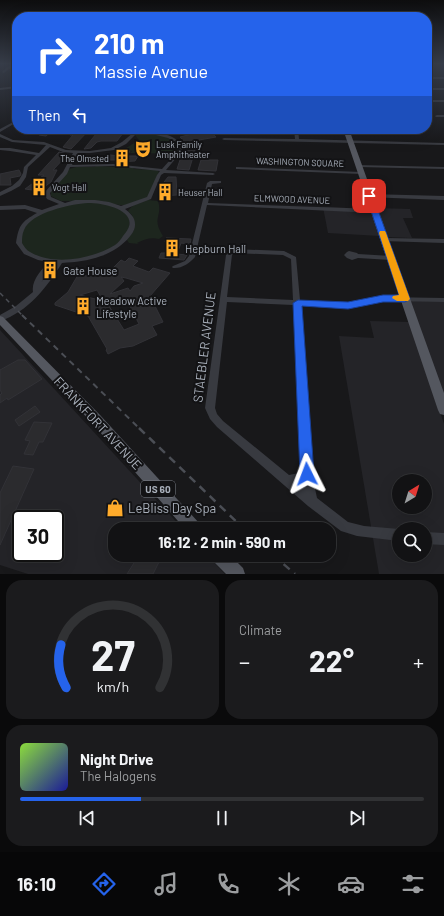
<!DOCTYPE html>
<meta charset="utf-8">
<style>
body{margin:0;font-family:Barlow,sans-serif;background:#1b1b1d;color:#f1f3f6;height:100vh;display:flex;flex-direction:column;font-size:15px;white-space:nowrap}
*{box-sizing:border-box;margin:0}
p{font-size:13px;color:#9c9ea0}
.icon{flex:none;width:22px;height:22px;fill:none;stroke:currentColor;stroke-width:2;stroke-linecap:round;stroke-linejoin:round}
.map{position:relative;height:574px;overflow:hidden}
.panel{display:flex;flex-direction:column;gap:6px;padding:6px;background:#0a0a0b;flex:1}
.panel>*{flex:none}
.hud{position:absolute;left:12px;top:12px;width:420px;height:122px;border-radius:16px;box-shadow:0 4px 16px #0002,0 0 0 1px #313234;background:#2563eb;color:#fff;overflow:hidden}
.needle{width:26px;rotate:38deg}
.fabs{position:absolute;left:392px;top:474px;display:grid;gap:8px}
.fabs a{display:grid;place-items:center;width:40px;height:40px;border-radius:50%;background:#121214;box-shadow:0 4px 16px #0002,0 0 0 1px #313234;font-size:20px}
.speed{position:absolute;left:12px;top:510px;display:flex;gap:8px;font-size:20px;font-weight:700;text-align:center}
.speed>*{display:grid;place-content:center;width:52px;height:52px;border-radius:50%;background:#121214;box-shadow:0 4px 16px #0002,0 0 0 1px #313234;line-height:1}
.speed .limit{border:2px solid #111;border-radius:6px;background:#fff;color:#111}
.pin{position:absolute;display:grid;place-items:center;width:34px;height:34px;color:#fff;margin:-17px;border-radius:8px;box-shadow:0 2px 6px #0006}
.me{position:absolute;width:44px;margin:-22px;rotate:357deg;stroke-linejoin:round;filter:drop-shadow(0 0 3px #0008)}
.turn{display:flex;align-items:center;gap:14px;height:84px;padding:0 16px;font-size:18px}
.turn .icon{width:52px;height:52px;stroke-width:2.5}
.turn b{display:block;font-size:28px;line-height:34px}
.then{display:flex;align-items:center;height:38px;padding:0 16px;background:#0003;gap:8px;font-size:15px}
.big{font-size:30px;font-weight:700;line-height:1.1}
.panel .tile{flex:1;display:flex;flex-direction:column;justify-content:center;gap:6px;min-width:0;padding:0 14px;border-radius:16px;background:#1b1b1d}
.panel .dial{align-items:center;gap:0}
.dial svg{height:104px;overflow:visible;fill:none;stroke:#313234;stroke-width:7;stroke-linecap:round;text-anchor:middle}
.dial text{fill:#f1f3f6;stroke:none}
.song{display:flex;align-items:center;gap:12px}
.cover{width:48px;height:48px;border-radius:6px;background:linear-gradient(135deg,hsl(90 70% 55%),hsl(240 70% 35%))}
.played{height:4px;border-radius:2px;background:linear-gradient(90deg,#2563eb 30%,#313234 30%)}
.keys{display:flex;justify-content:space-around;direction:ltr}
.heat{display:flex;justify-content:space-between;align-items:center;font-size:22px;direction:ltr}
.panel .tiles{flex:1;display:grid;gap:6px;grid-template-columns:1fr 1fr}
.tile:last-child{grid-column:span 2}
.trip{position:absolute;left:108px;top:522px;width:228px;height:40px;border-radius:16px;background:#121214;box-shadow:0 4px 16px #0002,0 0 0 1px #313234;font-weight:700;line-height:40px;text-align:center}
.dock{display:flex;height:64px;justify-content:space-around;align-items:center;background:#070708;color:#9c9ea0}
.dock .icon{width:28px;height:28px}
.dock .on{color:#2563eb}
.dock b{font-size:18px;color:#f1f3f6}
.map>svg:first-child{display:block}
.built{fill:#242428;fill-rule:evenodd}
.green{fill:#1d261e}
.building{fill:#2b2b2e;stroke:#323237;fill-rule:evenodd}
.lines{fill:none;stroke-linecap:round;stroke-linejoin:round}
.minor{fill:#383a40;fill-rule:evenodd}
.major{fill:#54575f;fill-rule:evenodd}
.rail-far2{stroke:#4b4e55;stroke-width:1.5;stroke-dasharray:4.5 4;stroke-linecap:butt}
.rail-far1{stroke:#4b4e55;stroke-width:2;stroke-dasharray:6 5;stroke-linecap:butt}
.rail{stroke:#4b4e55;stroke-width:2.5;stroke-dasharray:8 6;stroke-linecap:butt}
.route{fill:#2563eb;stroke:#184099}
.slow{fill:#f59e0b}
.labels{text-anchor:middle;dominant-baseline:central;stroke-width:4;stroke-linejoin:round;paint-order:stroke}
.far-poi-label{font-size:9px;fill:#a9b0bb;stroke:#131315;text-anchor:start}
.far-street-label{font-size:9px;fill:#a9b0bb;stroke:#131315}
.shield{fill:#131315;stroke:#7c8189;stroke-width:1}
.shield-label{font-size:10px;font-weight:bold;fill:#a9b0bb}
.poi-label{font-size:11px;fill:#a9b0bb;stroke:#131315;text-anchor:start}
.near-street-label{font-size:13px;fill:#a9b0bb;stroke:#131315}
.near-poi-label{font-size:13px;fill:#a9b0bb;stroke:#131315;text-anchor:start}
</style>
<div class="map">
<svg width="444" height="574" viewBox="0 0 444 574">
<rect width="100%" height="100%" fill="#18181a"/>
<path class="built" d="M323,207L371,209L380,236L328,233Z
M376,208L410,209L413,218H403L412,238L386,237Z
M409,301L444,302V397Z
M370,321L410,322L444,424V574H379L339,336L374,338ZM399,481H425V507H399ZM399,529H425V555H399Z
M0,330L183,529H115V555H207L225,574H28L0,565ZM21,519H55V553H21Z"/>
<path class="green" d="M138,134L162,135L177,142L179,148L177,153L171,157H172L167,158L169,154L145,153L144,155H138L139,153H130L132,151L123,150L139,140L135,135Z
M96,166L134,168L133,169L157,170L159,172L147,198L125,205H119L101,201H61L51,196V191L69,169L76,167H95Z
M148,200L158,201C163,217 151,217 163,236L159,239C151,237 145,239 137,243L139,244L129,243L127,240L134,230L132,215L128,211C132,204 141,203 148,200Z
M90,202C106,204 139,208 127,232C123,240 115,246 107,251C85,261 55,264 32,255C28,253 24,248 21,245C22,240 21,231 24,227C38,208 69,205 90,202Z"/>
<path class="building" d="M31,129H54L46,136L39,135L41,133H31Z
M76,129H90L71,149L63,147L73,135H70Z
M100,129H126L117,141H101L97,142L91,148L84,149Z
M208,130L216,137L199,140L192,157H193L189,170L177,169L181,157H183L188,147H186L187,144L180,137Z
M123,151H130L127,156H138L135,161L116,162L118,160H106L110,155L120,156Z
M59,152L68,154L53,170H57L51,182L39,191L25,189L44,175H38Z
M201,160H218L216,171L198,170Z
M19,170L21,174L20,176L10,178L11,185H0V174Z
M168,177H176L177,195L161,196V186Z
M166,238L191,239L190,244L181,243L177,254L187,255L184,260L159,258L161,253H165L169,243L165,242Z
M129,258L138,261L133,266L149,272L153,268L170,273L150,296L163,322L152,326L157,335L133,346L120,348L108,354L106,350L107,349L88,316L55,305V303L68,292L78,275L97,276L96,274L110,271L121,260L125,262ZM121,277L126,278L143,283L134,286L130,291L128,288L110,294L124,281ZM97,290L101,297L95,299L80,295ZM127,300L139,324L124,330L109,306L119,305Z
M18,360H25L42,379L8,400L7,398L0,403V395L2,393L0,390V370Z
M35,406L40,412L19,426L15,420Z
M34,422L52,423L43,442H39L33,455L24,454L30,441L25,440Z
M13,466L34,469L0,545V493Z
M139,555H158L161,558L153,574H127Z"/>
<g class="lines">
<path class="minor" d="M17,64V66L9,69L4,73L2,72L7,67Z
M427,77H444V79H427Z
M17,86V88L0,90V88Z
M427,88H444V90H427Z
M427,100H444V102H427Z
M437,115H444V117H436L435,116Z
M17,120V122L0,132V129Z
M294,129H298L299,139L444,143V145L224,140L222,139L224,138L295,139Z
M146,132C159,132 171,134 181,143L182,151L166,170L213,173L215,174L213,175L164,173L161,175L151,199L125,209C130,213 135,217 135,224C136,237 113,253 101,256C88,261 75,262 62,263C47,287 28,312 0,321V315L16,306L33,292C31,280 42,270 48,262L38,260L24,254L16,243C19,225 21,222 37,213L25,209L0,210V206L25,205L42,210L59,204L47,199L44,193L63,172L73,153L63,152L50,147L28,167L26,177L20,186L11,191L0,196V192L12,186L19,180L23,173L24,167L36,155L10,151L0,150V148H10L39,153L46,145L12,142L0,137V134L13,140L44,142L66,150L90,151L111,148L122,142L133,133ZM152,134L168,138L177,143L178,151L162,169L113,164L72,165L78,153H90L114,150L126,144L135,135ZM113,166L160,171L157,175L147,197L121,206L109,202L95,200H75L65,203L51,197L50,193L67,174L70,167ZM88,203C106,203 145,212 123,236C121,239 118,243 115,245C93,259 53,266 30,252C26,250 24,246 22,243C22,239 22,234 24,230C31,212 72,204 88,203ZM54,263H55L41,283Z
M357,165L444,167V169L359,167L357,166Z
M236,167L361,172L363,173L361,174L238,169H236Z
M219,181H221V183L212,184L208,203L375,209L378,211L375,213L207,205L195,257C190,263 181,269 173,268L172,267L173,266L185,261L189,256L207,183L210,181Z
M369,194L444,196V200L367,197V195Z
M385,238L444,239V243L383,241L382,240Z
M233,249L284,251L296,257L300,300L348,303L383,297L444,298V302L383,301L348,307L301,305L312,474L317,498L348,522L364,526L399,529V541L357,536L341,531L308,506L217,427L210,419L205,408L226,255L231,250ZM235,253L283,255L291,259L293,300L227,297L232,255ZM227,302L293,305L302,471L299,473L289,475L223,421L217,414L215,408ZM303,482L304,488L299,484Z
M349,251L357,253L358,254L391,256L394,258L391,260L358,258L352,260L347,258L344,255L347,252Z
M425,532L444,533V545L425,544Z"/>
<path class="major" d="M343,129H349L444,393V415L440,414L438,410Z
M0,316L3,317L100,415L200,524L202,529H185L92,423L0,325Z
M211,555H230L243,568L245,574H226L213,561Z"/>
<path class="rail-far2" d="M0,293L23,316"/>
<path class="rail-far1" d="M22,315L140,429"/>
<path class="rail" d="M139,428L244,529
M273,555L295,574"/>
</g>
<linearGradient id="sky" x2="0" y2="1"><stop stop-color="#0d0d0e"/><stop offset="0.44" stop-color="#373d49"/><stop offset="1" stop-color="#373d49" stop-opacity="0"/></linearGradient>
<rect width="444" height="145" fill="url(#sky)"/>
<path class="route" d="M367,194L373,196L410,299L405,302H383L348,309L302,306L314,474L312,478L307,480L302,478L300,474L293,303L298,300L348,302L383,295H399L366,196Z"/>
<path class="slow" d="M380,231H385L386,233L410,299L408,301H397L392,298L393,296L399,295L379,233Z"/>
<defs>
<g id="theatre-bare" transform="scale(1.38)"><path d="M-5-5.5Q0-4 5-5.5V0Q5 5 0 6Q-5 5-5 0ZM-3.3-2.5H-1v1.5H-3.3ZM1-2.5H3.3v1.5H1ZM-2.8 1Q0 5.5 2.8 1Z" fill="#ffab2b" stroke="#131315" stroke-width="2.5" paint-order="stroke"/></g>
<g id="building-bare" transform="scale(1.38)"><path d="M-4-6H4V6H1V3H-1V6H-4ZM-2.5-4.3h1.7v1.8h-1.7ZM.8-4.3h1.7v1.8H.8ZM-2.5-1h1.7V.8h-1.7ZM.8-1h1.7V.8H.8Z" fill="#ffab2b" stroke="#131315" stroke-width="2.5" paint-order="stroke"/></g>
<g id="shop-bare" transform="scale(1.38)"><path d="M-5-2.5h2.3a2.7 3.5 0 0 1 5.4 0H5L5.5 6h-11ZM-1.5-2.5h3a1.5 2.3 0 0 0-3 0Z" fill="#ffab2b" stroke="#131315" stroke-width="2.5" paint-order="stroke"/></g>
</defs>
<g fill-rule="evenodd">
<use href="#theatre-bare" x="143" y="149"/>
<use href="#building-bare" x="122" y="158"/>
<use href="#building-bare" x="39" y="187"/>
<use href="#building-bare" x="165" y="192"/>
<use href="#building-bare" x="172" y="248"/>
<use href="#building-bare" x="50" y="270"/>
<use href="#building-bare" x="83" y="306"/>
<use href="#shop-bare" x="115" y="508"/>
</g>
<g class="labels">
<g class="far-poi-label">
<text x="156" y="144">Lusk Family<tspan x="156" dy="10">Amphitheater</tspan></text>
<text x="109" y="158" text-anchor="end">The Olmsted</text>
<text x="52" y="187">Vogt Hall</text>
<text x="178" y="192">Heuser Hall</text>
</g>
<g class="far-street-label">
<text transform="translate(300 162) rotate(2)">WASHINGTON SQUARE</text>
<text transform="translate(292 199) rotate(2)">ELMWOOD AVENUE</text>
</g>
<rect class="shield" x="141" y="481" width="34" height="16" rx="3"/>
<g class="shield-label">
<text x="158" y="489">US 60</text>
</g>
<g class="poi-label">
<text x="185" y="248">Hepburn Hall</text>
<text x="63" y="270">Gate House</text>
<text x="96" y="300">Meadow Active<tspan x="96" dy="13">Lifestyle</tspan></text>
</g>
<g class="near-street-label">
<text transform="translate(204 347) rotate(-83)">STAEBLER AVENUE</text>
<text transform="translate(98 423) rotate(47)">FRANKFORT AVENUE</text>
</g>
<g class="near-poi-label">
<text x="128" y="508">LeBliss Day Spa</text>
</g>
</g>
</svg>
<div class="fabs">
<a><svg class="needle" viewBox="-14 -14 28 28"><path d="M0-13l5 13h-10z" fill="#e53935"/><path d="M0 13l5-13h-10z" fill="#9c9ea0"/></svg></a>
<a><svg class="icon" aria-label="search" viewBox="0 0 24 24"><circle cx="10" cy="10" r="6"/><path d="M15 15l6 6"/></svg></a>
</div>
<div class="speed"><div class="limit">30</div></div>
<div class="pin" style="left:369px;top:196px;background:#d93025"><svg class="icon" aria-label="arrive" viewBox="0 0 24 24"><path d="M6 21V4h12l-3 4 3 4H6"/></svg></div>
<svg class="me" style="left:307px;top:474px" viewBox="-20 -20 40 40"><path d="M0-17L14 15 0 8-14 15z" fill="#2563eb" stroke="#fff" stroke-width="4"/></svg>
<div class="trip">16:12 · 2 min · 590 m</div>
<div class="hud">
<div class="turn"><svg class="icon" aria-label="right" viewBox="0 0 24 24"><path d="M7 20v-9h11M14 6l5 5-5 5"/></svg><div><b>210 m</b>Massie Avenue</div></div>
<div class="then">Then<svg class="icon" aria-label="left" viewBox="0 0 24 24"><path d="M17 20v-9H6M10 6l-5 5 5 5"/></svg></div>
</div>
</div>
<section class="panel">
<div class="tiles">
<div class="tile dial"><svg viewBox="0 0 100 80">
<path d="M14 69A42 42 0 1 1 86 69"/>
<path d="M14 69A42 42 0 0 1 10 36" stroke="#2563eb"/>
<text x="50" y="56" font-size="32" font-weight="700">27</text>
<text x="50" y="72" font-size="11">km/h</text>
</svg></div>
<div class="tile"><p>Climate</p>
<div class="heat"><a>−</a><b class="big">22°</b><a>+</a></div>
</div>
<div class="tile">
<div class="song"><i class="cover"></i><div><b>Night Drive</b><p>The Halogens</p></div></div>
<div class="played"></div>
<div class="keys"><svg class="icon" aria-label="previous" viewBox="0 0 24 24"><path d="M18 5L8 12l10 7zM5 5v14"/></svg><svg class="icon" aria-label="pause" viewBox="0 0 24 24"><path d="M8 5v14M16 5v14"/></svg><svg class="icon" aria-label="next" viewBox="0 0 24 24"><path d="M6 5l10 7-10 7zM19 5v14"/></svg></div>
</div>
</div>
</section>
<nav class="dock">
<b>16:10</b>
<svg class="icon on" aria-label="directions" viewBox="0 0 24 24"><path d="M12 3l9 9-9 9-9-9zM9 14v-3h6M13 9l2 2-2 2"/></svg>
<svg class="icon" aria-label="music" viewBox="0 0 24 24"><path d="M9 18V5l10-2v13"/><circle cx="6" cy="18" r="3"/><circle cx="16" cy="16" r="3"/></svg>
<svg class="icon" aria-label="phone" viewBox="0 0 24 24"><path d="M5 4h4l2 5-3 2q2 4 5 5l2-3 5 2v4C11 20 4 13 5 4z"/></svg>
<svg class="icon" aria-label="climate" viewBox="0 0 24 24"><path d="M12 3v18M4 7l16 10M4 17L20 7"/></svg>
<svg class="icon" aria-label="car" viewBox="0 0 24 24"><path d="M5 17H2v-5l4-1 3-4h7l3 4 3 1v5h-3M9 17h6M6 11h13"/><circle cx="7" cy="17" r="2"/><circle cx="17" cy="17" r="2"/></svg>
<svg class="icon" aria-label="filters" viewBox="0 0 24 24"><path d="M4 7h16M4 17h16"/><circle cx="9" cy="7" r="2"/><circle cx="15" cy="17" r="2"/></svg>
</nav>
